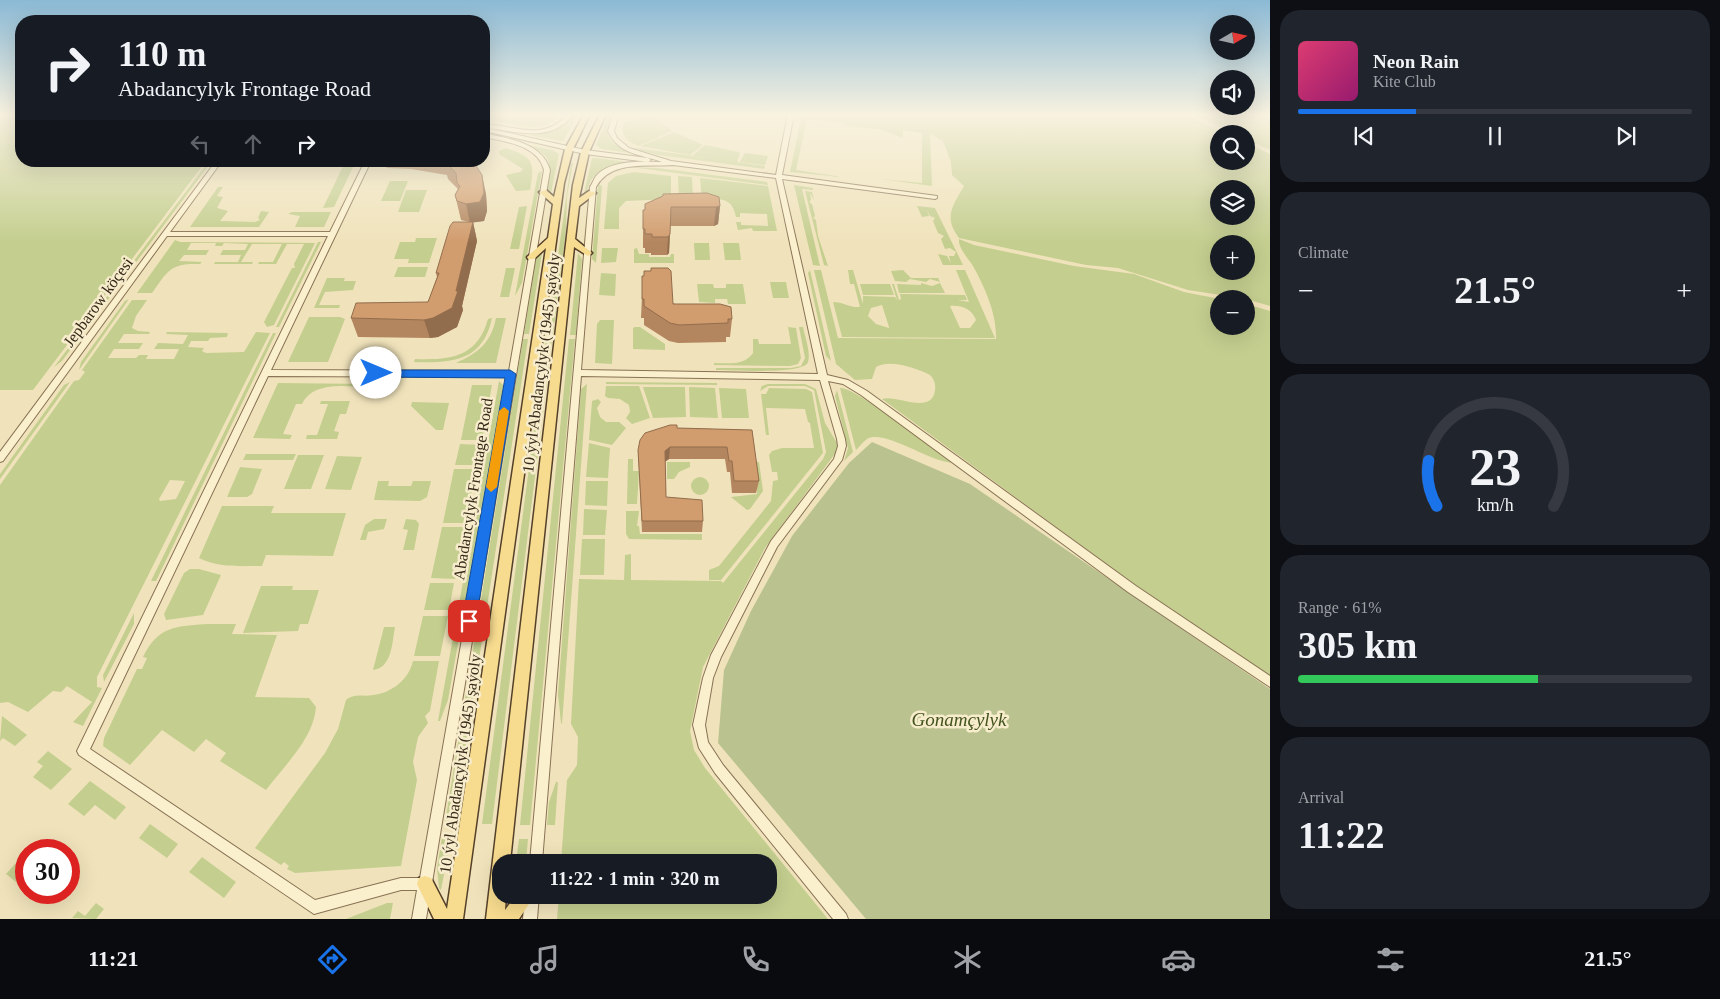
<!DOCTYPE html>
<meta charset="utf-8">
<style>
body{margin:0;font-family:"Times New Roman",serif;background:#20242c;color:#f1f3f6;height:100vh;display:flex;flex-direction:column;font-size:19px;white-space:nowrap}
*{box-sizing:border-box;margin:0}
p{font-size:16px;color:#9ea1a6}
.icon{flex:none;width:28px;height:28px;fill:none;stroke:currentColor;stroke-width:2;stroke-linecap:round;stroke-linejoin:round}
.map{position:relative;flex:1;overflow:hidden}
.drawer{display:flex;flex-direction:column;gap:10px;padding:10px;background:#0d0f14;width:450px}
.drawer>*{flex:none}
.banner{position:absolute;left:15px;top:15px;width:475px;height:152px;border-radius:20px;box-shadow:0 5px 20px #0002;background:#171b24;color:#f1f3f6;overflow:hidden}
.needle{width:32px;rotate:81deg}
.tools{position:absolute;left:1210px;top:15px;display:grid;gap:10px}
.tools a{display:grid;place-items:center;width:45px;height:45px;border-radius:50%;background:#171b24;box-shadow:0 5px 20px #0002;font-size:25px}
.speed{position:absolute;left:15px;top:839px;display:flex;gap:10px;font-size:25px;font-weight:700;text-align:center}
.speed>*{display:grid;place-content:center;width:65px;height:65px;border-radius:50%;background:#171b24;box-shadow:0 5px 20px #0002;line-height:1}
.speed .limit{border:8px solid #d22;background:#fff;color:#111}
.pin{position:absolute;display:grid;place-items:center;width:42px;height:42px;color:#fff;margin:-21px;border-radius:10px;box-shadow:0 2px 8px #0006}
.me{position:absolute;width:55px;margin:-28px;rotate:90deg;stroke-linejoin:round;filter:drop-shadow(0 0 4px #0008)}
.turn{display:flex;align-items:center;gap:18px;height:105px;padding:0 20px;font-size:22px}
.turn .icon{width:65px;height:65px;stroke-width:2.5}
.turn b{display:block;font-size:35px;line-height:42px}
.lanes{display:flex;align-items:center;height:48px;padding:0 20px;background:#0003;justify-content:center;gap:25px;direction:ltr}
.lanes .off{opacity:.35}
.big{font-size:38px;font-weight:700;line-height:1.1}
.drawer .tile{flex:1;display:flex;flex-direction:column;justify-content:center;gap:8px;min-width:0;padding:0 18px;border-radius:20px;background:#20242c}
.drawer .dial{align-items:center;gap:0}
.dial svg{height:130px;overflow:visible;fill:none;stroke:#363941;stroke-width:7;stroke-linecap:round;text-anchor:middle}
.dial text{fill:#f1f3f6;stroke:none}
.song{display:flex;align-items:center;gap:15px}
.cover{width:60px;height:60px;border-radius:8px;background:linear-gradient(135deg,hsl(340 70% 55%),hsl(320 70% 35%))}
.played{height:5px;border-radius:2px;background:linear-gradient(90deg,#1a73e8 30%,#363941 30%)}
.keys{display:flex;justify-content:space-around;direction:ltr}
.heat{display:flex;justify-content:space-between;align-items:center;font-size:28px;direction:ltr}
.charge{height:8px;border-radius:4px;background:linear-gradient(90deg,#34c759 61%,#363941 0)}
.trip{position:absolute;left:492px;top:854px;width:285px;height:50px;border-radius:20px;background:#171b24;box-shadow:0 5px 20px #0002;font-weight:700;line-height:50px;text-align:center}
.menu{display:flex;height:80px;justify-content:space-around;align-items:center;background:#090b0e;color:#9ea1a6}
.menu .icon{width:35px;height:35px}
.menu .current{color:#1a73e8}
.menu b{font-size:22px;color:#f1f3f6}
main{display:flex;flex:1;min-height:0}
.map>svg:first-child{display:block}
.green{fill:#c4ce8f;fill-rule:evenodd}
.cemetery{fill:#bac28f}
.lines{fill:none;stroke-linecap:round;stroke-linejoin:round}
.minor-casing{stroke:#887254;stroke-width:2}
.major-casing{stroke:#554029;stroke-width:3}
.minor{fill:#fbf0ce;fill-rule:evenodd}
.major{fill:#f7db8f;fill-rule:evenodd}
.wall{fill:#b4865f}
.shaded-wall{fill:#926d4d}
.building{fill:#d19c6e;stroke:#926d4d}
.route{fill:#1a73e8;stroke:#114b97}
.slow{fill:#f59e0b}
.labels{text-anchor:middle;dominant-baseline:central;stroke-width:5;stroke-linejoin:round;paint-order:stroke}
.street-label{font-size:16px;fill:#36291a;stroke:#f7eccb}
.near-park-label{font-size:19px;font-style:italic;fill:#44541f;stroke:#f7eccb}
</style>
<main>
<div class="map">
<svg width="1270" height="919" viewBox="0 0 1270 919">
<rect width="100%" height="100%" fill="#f0e3bb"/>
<path class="green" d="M0,114H21V161H206L33,390H0Z
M490,114H529L557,118C539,135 508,123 486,119Z
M575,114H579L563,141L528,135C547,133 564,131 575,114Z
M609,114L612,115C601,139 612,142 630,153L602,149L596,145Z
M802,114H1185L1225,134H1219V161H1246V143L1270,154V306L1246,299L1188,290L1118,268L1086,265L959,238C943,217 953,205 964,186L952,175L951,162L943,141L930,134L932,186L881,179L922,183V133L903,130V138L880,129L845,126V123L807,119L796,170L842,177L790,172ZM1219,189H1246V216H1219ZM1219,244H1246V271H1219Z
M1193,114H1270V150L1246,139V134H1235Z
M652,116L672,131L638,146C627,141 619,135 624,122Z
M674,132L703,145L690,155L640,146Z
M523,144L552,150L559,154L551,193L547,188C553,161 550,153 523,144Z
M705,145L739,152L740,153L737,162L692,156Z
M506,148C534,157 535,162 530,190L516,191L506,175L520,172L523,169L499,154V151Z
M636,148L765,166L764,169L659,155L633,149Z
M745,153L768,156L765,165L740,162Z
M592,158H597L634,163C620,165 601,166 592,179C588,184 589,190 584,194Z
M209,161H212L62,361L54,367Z
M356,161L334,207L323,208L345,162Z
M571,163H573L567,196L566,230L553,334H547Z
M630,167L657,168L767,182L768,185Z
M542,171L522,283L515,296L538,173Z
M634,172L671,176V199L626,201L619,208V229H604L608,183L616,176Z
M678,176L692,177L693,199H679Z
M700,178L768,186L777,231H753L752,228L738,230L736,222H741V225L768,226L767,214L740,213V217H736C732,196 719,199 702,200Z
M390,181H408L400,201H381Z
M598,184L602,186L596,263L592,259Z
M794,185L813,188V190L802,189L820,266L813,265Z
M218,187H223L217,196L223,197L217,208L228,211L220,221L255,222L260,220L258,218L261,211L269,212L259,227H190Z
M406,190H427L419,212H398Z
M805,191L812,192L814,200L810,193L811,200L809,202L812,204L815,216L813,218L816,220L818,236L828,266L824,265Z
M527,206L519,249H510L519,207Z
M917,206L935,208L963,265H943L938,254L947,256L951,263L949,256H954L956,252L950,248L945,249L941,239L944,236L938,233L933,221L935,218L930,216L927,210L929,216L922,217Z
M292,212H331L324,227H295L300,216L288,214Z
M416,238H437L429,263H408L409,259H394L400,242H415Z
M959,239L974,245L1074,266L1134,274L1184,292L1220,299L1219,326H1246V304L1270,311V678L1139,588L882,399C896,394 932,416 935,390C936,384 934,379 930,375C916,368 890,359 876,367L872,379L855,380L836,364L814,270H821L838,338L996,339C997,314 985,288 973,266C968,258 958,248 959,239Z
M175,240L180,242L315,243L274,325L267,327L264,322L292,268H295L294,264L304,244H287L276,264H258L259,262H273L282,244H252L241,262H253L252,264H214L215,262H238L241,255H220L223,250H245L248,244L224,243L222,246H215L216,243H191L187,250H209L206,255H184L179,261L202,262L200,264C171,263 168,270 152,293H137Z
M318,242H321L279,327H276Z
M694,243H709L710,260H695Z
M723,243H739L741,260H725Z
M602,248H618L616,262L601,263Z
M637,248L639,254H649V257H670L671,254H674V263H634V249Z
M542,253L529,334H524L536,258Z
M578,253L582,259L576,335H570Z
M398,267H428L425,277H394Z
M506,268H515L509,297H500Z
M810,270L831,361L826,356L808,273Z
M848,270H853L863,304V296L895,297L897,300L892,284H894L899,300L901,299L900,294L965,295L967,300H958L969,302L956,270H965L995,338L842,337L833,302C843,302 850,308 860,307L854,284H850ZM882,305L889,327V328L876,324L868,316L871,308ZM950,306C961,305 972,309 976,320L970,328H960Z
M903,270L911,278H938L940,282L930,279L926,282L910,279L906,282L895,281L891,271Z
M601,273L616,274L615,296L599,295Z
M327,278H345L344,281H356L353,290L325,292L319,305H340L339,308H314Z
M770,282H786L789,298H773Z
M921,283L932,286L940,283L945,293H899L897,284L921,285Z
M697,284H713L714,288H726V284H743L746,304H728L727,299H715V303L699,302Z
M860,284H890L894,295H863Z
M129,299L79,370L81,362L125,301Z
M132,300H147L136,316L132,328L138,331L150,332L149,334H124L118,343H143L139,349H114L108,358H136L139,355H148L146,359H174L179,349H154L158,343L183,344L188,335L166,334L167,332L228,333L227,337L210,338L208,341H191L188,347L204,348L202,351L206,353L244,352L256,332L270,333L97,677V687L102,688L83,726L73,722L92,702L67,686L61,692L53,691L28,712L8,702L0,703V485L74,381L79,380L85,372L82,370ZM170,480L185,481L176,499L160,501L159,499Z
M309,317H340L345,319L328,362H288Z
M492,318C483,362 451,363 414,362L415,359C450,360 477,358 488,319Z
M496,318H506L496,363H456C478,353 491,343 496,318Z
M600,320H614L612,364L595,363L597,324Z
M635,327H640L665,344V350L633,349V328Z
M788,327L796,328L801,358L798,364L790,366L714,365V363C728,363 744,366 753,353V339H758L759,344H791Z
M799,327H803C805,337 811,353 808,362C804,375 731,370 716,370V368H791L801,366L805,358Z
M273,333H276L156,581H151Z
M523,339H528L454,823H445Z
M546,339H552L492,824H482Z
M569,339H575L530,825H520Z
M499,381L504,386L448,700L440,721H438Z
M70,382L0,479V474L64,385Z
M606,382L717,383V385L606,384Z
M278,383L370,384L369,387C348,387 314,380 302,404H296L283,434L292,435L290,439L253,438Z
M587,384L562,724L561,723L558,694L581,389Z
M768,384H805L816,389L825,423L837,443V451L765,548L703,667L690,731L694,750L705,768L828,919H557L559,895H769V862H561L567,780L577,765L578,737L571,724L579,579L624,580L625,555L631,554V580L721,581L723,583L823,459L826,452L814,390L805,386H768L760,391L762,386Z
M472,385H492L482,440H461Z
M606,386H639L650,418L632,424L626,418L630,412L629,405L620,399L608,398L605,396Z
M643,387H685L686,417L653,418Z
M689,387L715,388L718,418L690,417Z
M719,388L746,389L749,418H722Z
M769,388L806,389L812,392L823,453L721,580H709V570L719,566L771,501L773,481L778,480L777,472H772L769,455L772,451L782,448H814L810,423L808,422L805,409L766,408L769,435H766L761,394H766Z
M840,388C855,386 936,451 952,463C928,461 884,429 867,439C863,442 859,447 856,450Z
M837,390L853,452L844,461L848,448L835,396Z
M598,399L601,402L597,408L600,417L606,422H619L626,428L612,445L589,440L592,401Z
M321,401H350L346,414H340L334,431L339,432L337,439H306L307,435H317L328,404H320Z
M412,402L449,403L443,430H436L411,406Z
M589,443L610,448L608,478L586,477Z
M460,444L481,445L477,465H455Z
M246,454H296L293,460H243Z
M298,455H324L311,489H284Z
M337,456L362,457L351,490L325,489Z
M628,459H633V471H639L637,504H627Z
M667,462H690V467L679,472L674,479H667Z
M756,462H759L763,491L750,509L747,510L731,497L757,494L756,483L759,482Z
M240,467L262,469L252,494L247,497H227Z
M454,469H476L466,523H443Z
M691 486a9 9 0 1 1 18 0a9 9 0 1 1-18 0Z
M378,481H389L388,486H411L413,481H431L427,497L420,501L374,500Z
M586,481H608L607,506L585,505Z
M222,506H274L271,513H346L333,556L266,555L262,566C240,566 219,568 199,558Z
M584,509L607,510L605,535H583Z
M626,511H639L637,526H639L640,534H702V540L629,539L626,534Z
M374,519H387L384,529L368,532L366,540H360L365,525Z
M406,519L416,520L419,524L414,550H403L408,530L403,529Z
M442,527H465L455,579L431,578Z
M582,539H605L604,575H580Z
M190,569H199L221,575L203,615L166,620L164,614L184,573Z
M430,583H454L449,610H424Z
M261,586H293L292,590H319L308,624H300L298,631L243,633Z
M134,613V624L104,682L103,675Z
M423,616H448L440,656H414Z
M208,624H236L232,634L277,635L255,697L309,698L316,707C314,738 284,766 266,790L220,761L226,753L206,739L194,752L162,730L130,765L103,746L104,738L137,669H142L147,658L143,657C158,626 176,626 208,624Z
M384,627H395C392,643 392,668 373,670Z
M413,661H439L430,711L425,716L428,723L418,737L413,762L417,780L401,866L295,873L287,869L289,866L284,862L281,865L255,848L325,753L338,729L346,700C355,693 363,697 373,695C392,693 409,679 413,661Z
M2,716L27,735L15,746L3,738L0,741Z
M48,751L72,769L51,790L33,777L43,766L37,762Z
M90,781L126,807L115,820L95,805L84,816L68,804Z
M556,782H558L555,825H547L549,802Z
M150,824L178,844L167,858L139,838Z
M442,837H451L441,890L439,888L437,868Z
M519,839H528L526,862H516Z
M26,852V890L6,874Z
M202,857L236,882L224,898L189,872Z
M96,903L104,909L96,919L72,918L78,911L85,916Z
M387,903H393L390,919H346Z"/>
<path class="cemetery" d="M872,442L970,484L1270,689V919H866L718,743L724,670L751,611L792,536L849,463Z"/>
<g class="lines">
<g class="minor-casing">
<path id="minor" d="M568,114H574C549,145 518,130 484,128V124C516,126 544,142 568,114Z
M613,114H619L614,131L617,138L629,148L671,161L776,175L788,114H794L782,175L937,196V198L935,199L782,179L827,375L848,380L867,391L1136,586L1270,676V687L1128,592L861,395L843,384L828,381L845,439L846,446L842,460L777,547L721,657L713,678L705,725L708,742L723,765L846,914L848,919H833L715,773L699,748L693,725L703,678L711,655L771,541L834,459L838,446L837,439L820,380L581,376L542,862H530L590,187C592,184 594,179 596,176C611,159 642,162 662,162C640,154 619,155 608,131ZM673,165L776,178L818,374L581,370L596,187C611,160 646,167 673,165Z
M491,129L585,150L648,158L651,160L648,162L585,154L489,132L488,131Z
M484,133C508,139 542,142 550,170L426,919H412L417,890H401L314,914L79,755L77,751L328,236H167L3,461L0,462V452L216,161H222L170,232H330L365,161H371L271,370L509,371L544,170C538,145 506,142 484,137ZM268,376L508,377L420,878H401L315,900L90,749Z
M525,895H539L537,919H523Z"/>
</g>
<g class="major-casing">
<path id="major" d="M584,114H590L573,149L564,183L463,919H434L417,884L419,878L425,876L431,878L447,909L546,248L534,259H528L527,257L548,238L553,204L539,192L546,190L554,197L565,149Z
M600,114H606L589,152L579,198L589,191L596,193L579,206L575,239L592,253L588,256L574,247L510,862H501V895H506L505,910L516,895H535L519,919H486L573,185L581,152Z"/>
</g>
<use href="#minor" class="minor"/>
<use href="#major" class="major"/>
</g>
<path class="wall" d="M381,161H473L486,194L487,211L484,221L472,222H473L477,241L462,306L463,310L457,327L438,337L430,338L358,337L351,318L428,302L437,277L436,273L469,222L461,220L455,195L458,189L448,179L447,175L411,169L387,168Z
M645,204L720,206L718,224L714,226H670L669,253L667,255H651V253H645V248H643V210H645Z
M642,295L732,319L730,337H726V342L678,343L669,341L644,325V318H641Z
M677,428L752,430L759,481L756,493H732L730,472H727L725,459H669L665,462L666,497L703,521L702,532H642L638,450Z"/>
<path class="shaded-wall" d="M482,175L486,194L487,211L484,221L470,223L466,204Z
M720,206L718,224L714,226L716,207Z
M473,222L477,241L462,306L463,310L457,327L438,337L430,338L424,320L456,291Z
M670,234L669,253L667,255L668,237Z
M670,447L669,459L664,462L665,451Z"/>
<path class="building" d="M444,161H473L482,175L484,193L480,202L466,204L457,201L455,195L460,186L457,183L456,173Z
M707,193L719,197L720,206L716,207H671L670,234L668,237H652V234H645V229H643V210H645V204L663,196V194Z
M453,222H473L456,291H458L452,308L433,318L424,320L351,318L356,303L428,302L439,273H436L450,226Z
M651,268H668L671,271L673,304H720L731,307L732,319H728V323L679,325L670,323L644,306V299H642V276H644V271H651Z
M670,425H677V428L752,430L759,481H734L732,461H729L727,447H670L665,451L666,497L702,500L703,521H642L638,450L640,440L645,433Z"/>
<linearGradient id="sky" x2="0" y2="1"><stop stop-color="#8bb9d5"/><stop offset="0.47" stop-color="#f8f2e0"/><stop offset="1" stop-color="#f8f2e0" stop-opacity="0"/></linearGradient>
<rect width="1270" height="243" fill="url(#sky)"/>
<path class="route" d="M376,370H510L516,374L476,621L474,626L469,628L464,626L462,621L505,378L376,377L371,373Z"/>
<path class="slow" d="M504,407L509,411L497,487L491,492L486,487L499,411Z"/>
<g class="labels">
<g class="street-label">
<text transform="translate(98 302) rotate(-54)">Jepbarow köçesi</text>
<text transform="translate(541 363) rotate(-83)">10 ýyl Abadançylyk (1945) şaýoly</text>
<text transform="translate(473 489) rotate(-81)">Abadancylyk Frontage Road</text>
<text transform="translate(460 764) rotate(-82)">10 ýyl Abadançylyk (1945) şaýoly</text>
</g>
<g class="near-park-label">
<text x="959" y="719">Gonamçylyk</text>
</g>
</g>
</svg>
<div class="tools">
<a><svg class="needle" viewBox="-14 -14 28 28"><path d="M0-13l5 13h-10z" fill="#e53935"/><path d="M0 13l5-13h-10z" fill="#9ea1a6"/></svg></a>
<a><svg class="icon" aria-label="sound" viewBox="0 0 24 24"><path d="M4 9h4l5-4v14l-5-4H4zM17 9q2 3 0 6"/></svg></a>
<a><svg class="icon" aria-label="search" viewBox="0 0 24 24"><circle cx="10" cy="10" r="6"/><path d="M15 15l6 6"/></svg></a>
<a><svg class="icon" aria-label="layers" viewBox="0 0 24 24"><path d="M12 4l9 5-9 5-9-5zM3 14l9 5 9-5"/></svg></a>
<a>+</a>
<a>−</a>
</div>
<div class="speed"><div class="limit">30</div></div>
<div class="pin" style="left:469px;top:621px;background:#d93025"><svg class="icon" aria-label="arrive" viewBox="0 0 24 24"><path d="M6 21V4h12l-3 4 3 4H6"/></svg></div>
<svg class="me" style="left:376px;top:373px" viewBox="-20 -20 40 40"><circle r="19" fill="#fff"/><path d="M0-13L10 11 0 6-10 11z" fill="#1a73e8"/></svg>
<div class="trip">11:22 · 1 min · 320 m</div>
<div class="banner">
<div class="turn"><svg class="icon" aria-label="right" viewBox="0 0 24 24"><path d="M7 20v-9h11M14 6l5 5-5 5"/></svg><div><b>110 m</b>Abadancylyk Frontage Road</div></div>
<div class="lanes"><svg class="icon off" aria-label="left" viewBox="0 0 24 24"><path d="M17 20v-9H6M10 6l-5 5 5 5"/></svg><svg class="icon off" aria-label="ahead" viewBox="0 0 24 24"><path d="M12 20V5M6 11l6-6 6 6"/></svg><svg class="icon" aria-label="right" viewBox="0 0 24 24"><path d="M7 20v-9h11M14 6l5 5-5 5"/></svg></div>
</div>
</div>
<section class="drawer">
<div class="tile">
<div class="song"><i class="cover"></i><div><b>Neon Rain</b><p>Kite Club</p></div></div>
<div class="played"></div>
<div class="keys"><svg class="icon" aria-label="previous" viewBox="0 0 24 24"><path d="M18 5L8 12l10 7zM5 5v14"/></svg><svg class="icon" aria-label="pause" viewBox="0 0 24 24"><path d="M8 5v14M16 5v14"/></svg><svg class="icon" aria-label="next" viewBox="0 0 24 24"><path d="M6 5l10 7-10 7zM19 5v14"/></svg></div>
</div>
<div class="tile"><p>Climate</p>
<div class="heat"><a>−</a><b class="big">21.5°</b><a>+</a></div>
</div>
<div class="tile dial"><svg viewBox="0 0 100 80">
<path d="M14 69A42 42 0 1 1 86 69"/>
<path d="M14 69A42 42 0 0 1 9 41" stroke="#1a73e8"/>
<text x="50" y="56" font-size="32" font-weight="700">23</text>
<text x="50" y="72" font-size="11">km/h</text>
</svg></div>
<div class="tile"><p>Range · 61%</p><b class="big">305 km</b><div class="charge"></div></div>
<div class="tile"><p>Arrival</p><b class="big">11:22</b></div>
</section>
</main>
<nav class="menu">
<b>11:21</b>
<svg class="icon current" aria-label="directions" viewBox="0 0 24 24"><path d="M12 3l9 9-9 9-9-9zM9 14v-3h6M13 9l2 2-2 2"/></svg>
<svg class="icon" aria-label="music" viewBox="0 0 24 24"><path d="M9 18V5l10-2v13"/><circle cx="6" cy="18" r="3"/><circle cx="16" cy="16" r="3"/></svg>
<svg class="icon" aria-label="phone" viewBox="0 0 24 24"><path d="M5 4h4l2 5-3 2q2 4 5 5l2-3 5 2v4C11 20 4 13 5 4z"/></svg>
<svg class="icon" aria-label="climate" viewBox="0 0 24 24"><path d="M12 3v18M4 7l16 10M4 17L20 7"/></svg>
<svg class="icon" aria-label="car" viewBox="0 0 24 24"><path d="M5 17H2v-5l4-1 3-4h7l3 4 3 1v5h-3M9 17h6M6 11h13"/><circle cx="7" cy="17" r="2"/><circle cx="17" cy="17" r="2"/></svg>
<svg class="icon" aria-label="filters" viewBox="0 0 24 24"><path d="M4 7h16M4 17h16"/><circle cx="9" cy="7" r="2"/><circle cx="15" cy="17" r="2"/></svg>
<b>21.5°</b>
</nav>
